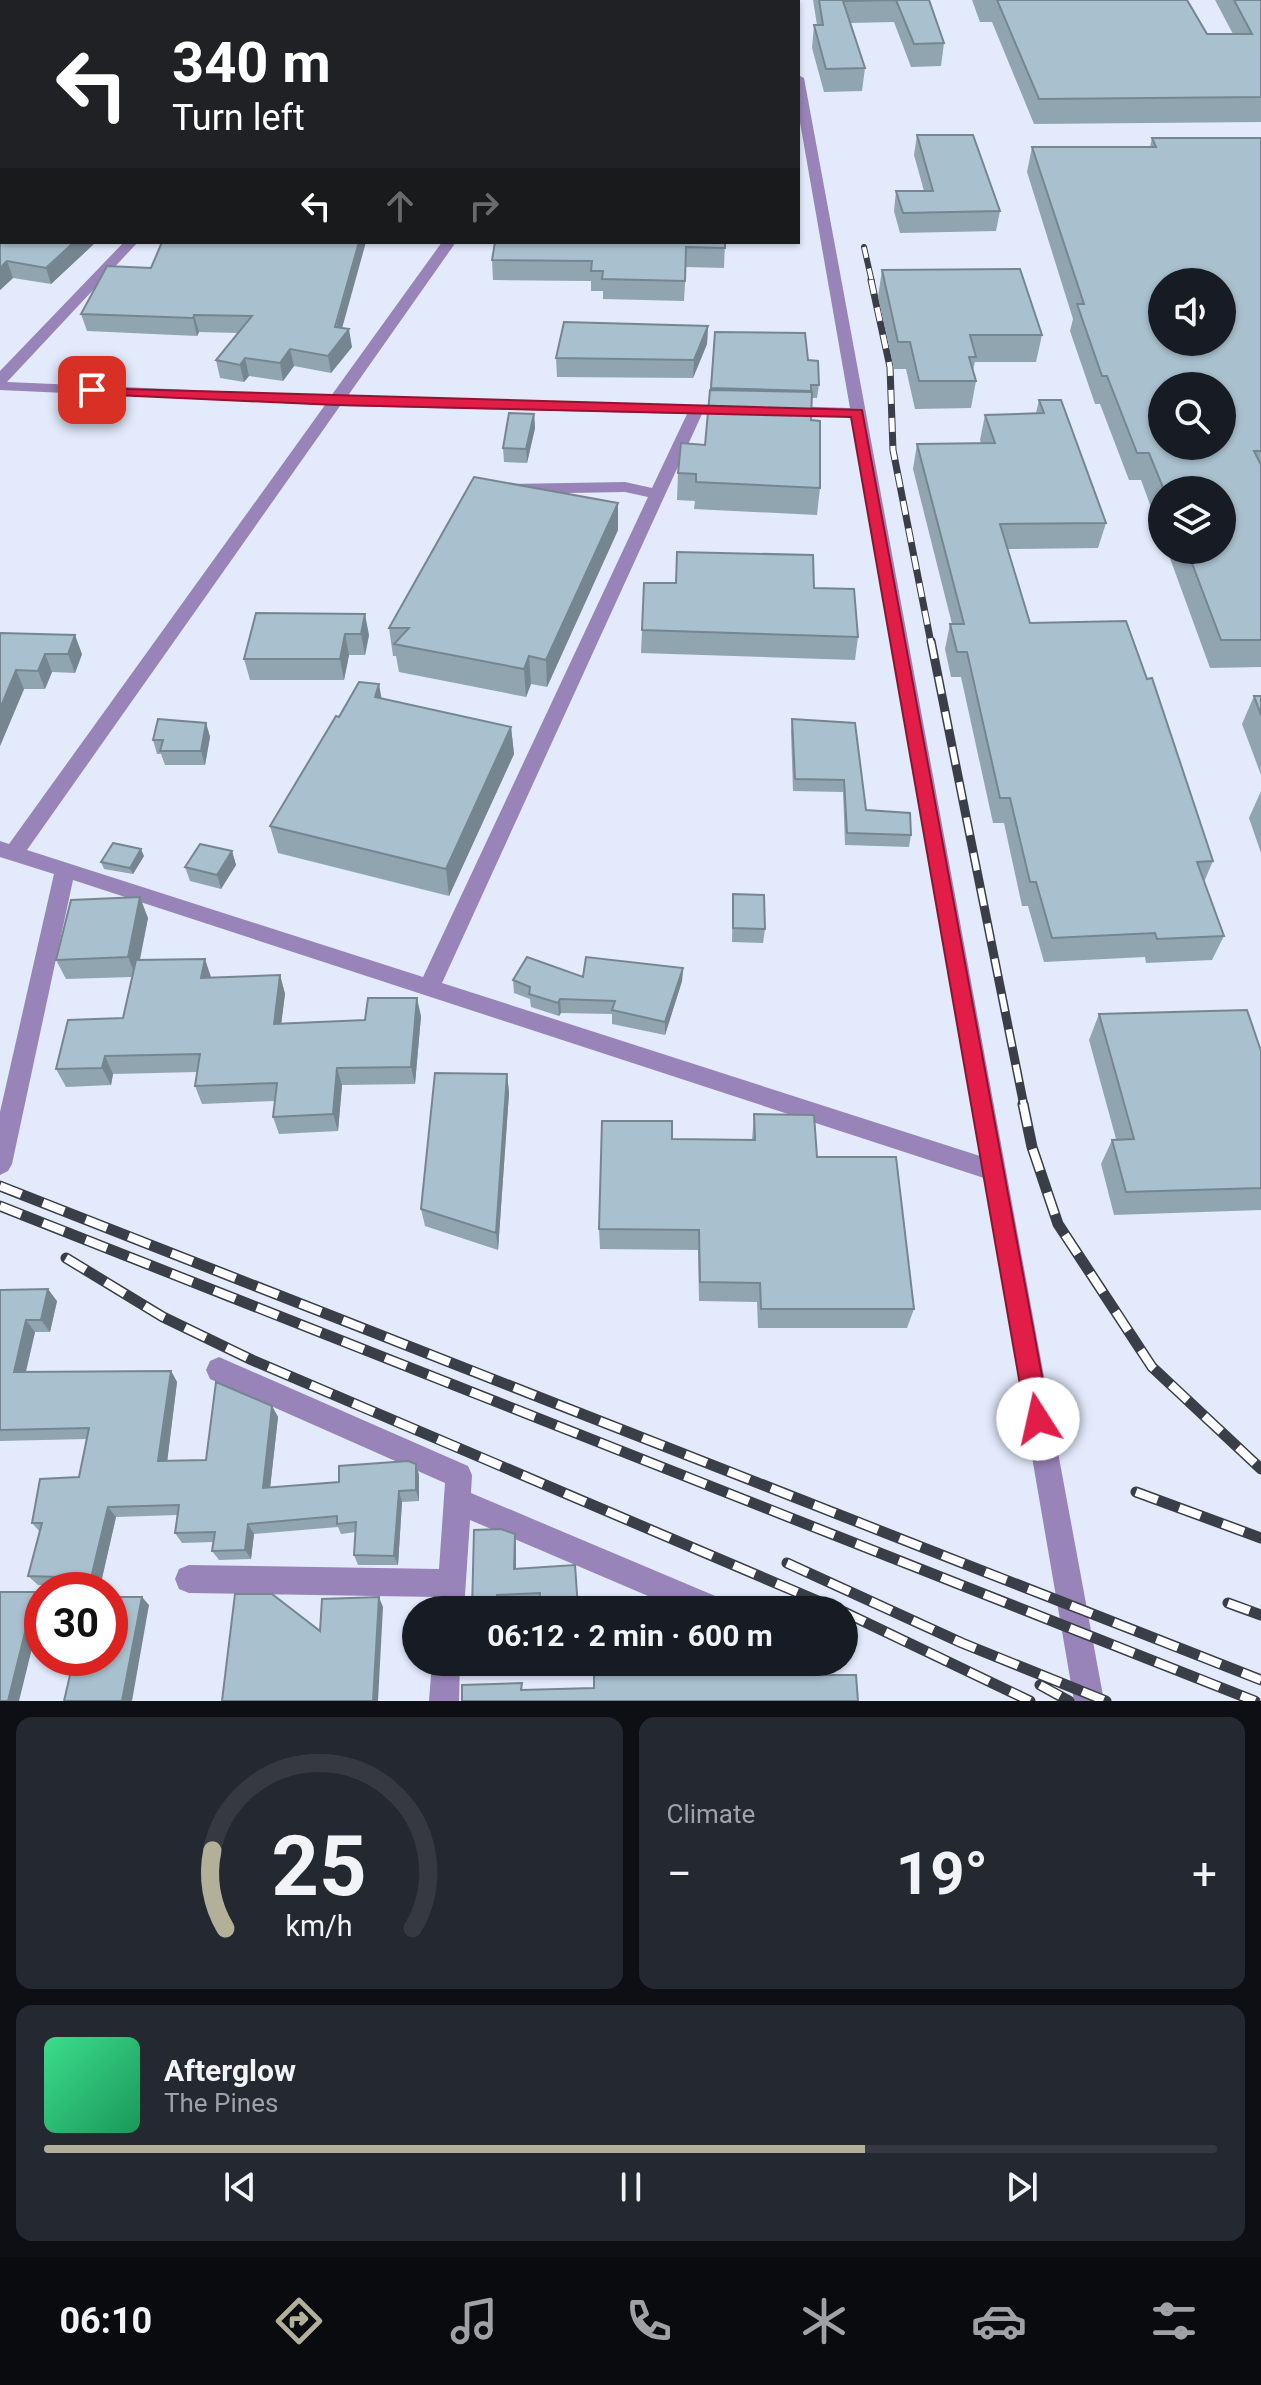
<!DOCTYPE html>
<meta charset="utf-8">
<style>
body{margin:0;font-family:Roboto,sans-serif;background:#242831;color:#f1f3f6;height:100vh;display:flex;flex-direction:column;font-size:30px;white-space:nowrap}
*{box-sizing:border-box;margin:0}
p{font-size:26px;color:#9ea1a6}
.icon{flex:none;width:44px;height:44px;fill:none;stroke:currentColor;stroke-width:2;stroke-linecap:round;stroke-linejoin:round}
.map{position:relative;height:1701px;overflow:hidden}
.details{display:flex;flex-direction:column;gap:16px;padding:16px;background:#0d0f14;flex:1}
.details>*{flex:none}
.hud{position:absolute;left:0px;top:0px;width:800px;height:244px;box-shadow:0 2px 6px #0004;background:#202124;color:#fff;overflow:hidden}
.tools{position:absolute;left:1148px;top:268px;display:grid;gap:16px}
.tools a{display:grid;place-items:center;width:88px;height:88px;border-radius:50%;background:#171b24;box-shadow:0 2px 6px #0004;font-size:40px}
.speed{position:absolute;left:24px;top:1572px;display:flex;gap:16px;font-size:40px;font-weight:700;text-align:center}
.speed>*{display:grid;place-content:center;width:104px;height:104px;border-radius:50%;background:#171b24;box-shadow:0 2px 6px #0004;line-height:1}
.speed .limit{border:12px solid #d22;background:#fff;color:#111}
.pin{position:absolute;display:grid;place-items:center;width:68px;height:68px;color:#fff;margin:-34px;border-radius:16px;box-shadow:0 4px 12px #0006}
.me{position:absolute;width:88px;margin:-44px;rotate:350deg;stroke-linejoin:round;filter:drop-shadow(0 0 6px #0008)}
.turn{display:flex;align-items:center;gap:28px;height:168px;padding:0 40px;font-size:36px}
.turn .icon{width:104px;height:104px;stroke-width:2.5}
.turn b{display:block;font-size:56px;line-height:68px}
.lanes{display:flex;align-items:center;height:76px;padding:0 40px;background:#0003;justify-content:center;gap:40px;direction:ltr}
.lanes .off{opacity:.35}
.big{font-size:60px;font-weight:700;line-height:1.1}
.details .card{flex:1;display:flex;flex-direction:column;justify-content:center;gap:12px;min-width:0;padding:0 28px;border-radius:16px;background:#242831}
.details .dial{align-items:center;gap:0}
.dial svg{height:208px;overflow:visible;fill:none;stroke:#363941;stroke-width:7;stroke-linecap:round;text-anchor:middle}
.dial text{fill:#f1f3f6;stroke:none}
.song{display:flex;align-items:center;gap:24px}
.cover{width:96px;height:96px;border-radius:12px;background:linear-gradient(135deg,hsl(150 70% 55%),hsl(150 70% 35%))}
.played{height:8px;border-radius:4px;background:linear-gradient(90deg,#b3b09a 70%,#363941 70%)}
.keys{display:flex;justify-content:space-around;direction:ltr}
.heat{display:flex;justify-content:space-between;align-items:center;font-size:44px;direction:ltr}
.details .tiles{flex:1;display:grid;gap:16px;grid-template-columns:1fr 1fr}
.card:last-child{grid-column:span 2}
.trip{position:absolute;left:402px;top:1596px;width:456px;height:80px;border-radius:40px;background:#171b24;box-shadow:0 2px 6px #0004;font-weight:700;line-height:80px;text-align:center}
.dock{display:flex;height:128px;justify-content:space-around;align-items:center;background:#090b0e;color:#9ea1a6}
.dock .icon{width:56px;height:56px}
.dock .active{color:#b3b09a}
.dock b{font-size:36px;color:#f1f3f6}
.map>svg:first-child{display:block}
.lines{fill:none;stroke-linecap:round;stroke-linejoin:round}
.street{fill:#9884b8;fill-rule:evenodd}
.secondary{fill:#71519d;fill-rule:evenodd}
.rail-far3-casing{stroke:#3a3e48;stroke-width:6}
.rail-far2-casing{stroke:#3a3e48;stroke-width:7}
.rail-far1-casing{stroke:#3a3e48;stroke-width:9}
.rail-casing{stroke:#3a3e48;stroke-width:11}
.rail-far3{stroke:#fff;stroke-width:4;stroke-dasharray:11;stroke-linecap:butt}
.rail-far2{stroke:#fff;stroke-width:5;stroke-dasharray:14;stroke-linecap:butt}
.rail-far1{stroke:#fff;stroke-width:6;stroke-dasharray:18;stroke-linecap:butt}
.rail{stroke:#fff;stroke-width:8;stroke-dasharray:23;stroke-linecap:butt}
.wall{fill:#91a5b1}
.shaded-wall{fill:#768690}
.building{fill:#a9c0ce;stroke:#768690;stroke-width:2;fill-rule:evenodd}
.route{fill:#e11d48;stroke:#92132f;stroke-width:2}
</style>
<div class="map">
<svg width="1261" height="1701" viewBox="0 0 1261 1701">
<rect width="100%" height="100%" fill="#e2eafc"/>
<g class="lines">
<path class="street" d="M760,0H789V1L761,2Z
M798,75L804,78L1104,1701H1074L984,1178L73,880L12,1164L8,1171L0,1175V1112L54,874L0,857V841L9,844L325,405L0,390V371L124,242H138L7,382L331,396L442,242H456L347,397L739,407L742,410L734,415L702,414L442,983L980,1156L851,417L786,416L778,411L786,406L850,408L798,111ZM340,406L687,414L652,488L625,482L510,484L502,489L510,494L625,492L648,497L423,977L27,850Z
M219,1357L468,1466L472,1475L471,1493L720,1598L723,1610H681L470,1520L464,1610H436L437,1597L189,1593L179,1589L175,1579L179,1569L189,1565L439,1569L445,1483L210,1379L206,1370L210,1361Z
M432,1662H460L459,1701H429Z"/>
<path class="secondary" d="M2,84V92L0,93V85Z"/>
<g class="rail-far3-casing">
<path id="rail-far3" d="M864,247L872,282"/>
</g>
<g class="rail-far2-casing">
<path id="rail-far2" d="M871,280L890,367L893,450L931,643"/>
</g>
<g class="rail-far1-casing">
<path id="rail-far1" d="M931,641L1024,1106"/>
</g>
<g class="rail-casing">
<path id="rail" d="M1023,1104L1032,1147L1058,1224L1152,1367L1261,1469
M0,1186L1261,1680
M0,1206L1255,1701
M66,1258L163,1317L252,1360L839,1610
M1136,1492L1261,1538
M787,1563L962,1643L1106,1701
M1228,1603L1261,1615
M844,1612L1030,1701
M1040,1685L1069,1701"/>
</g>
<use href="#rail-far3" class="rail-far3"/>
<use href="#rail-far2" class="rail-far2"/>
<use href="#rail-far1" class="rail-far1"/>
<use href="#rail" class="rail"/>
</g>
<path class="wall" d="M0,0H30L28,2H2V16H0Z
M150,0H299L298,2H149Z
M813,0H929L944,43L941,66L911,67L894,22L850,23L865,68L862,91L824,92L812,48L814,25H817Z
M972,0H1187L1207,34H1233L1215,0H1261V122L1034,124L992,22H980Z
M917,135L1000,211L996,231L900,233L894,211L896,191H924L914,155Z
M1152,138H1261V667L1210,668L1167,550H1222V490H1162V537L1141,480H1129L1100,404H1095L1070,331L1073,319L1027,172L1032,147H1150Z
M2,242H96L51,284L13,278L0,290Z
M725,242L724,268L686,267L684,301L603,299V291H591V281L493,280L492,260Z
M151,268L342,328L352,347L331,373L294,366L283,381L249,376L244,382L220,378L216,360L238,333L199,332L197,336L87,331L81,314Z
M882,270L1042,335L1036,362H975L973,370L976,381L971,408L915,409L906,369H894L878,297Z
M708,326L707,344L693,378L557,377L556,358Z
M715,332L808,360L819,385L817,398H812L811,420L820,488L817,515L694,509L695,501L677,500L678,473L705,445Z
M1039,400L1106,523L1098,548L1008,549L1030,623L1213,861L1204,882L1224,936L1212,960L1146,963L1145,957L1044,962L1028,906H1022L1004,823H993L961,677H951L945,649L950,624H952L913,469L917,444L981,443L980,440L985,415L1036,413Z
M534,414L535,428L527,463L504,462L503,448Z
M618,530L547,687L531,684L526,697L399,672L396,656H393L389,628Z
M814,588L858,637L855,660L641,653L642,630Z
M256,613L369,635L365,655H349L344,680H250L244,659Z
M0,633L82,654L75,673L52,672L45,689H24L0,746Z
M1254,696H1261V775L1242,724Z
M382,699L511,727L514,754L449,896L278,853L270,826L339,717Z
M792,719L855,723L866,810L911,835L909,847L845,845L843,792L793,791L791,732Z
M206,723L210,737L205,765H165L161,754H157L153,740Z
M1261,791V853L1249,818Z
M232,851L236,865L221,889L190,881L185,867Z
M144,856L133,874L104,869L101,862Z
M733,894L765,929L763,943L732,942Z
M148,918L140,960L211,978L280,975L285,994L281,1023L365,1020L421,1016L415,1084L342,1085L338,1131L279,1134L273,1117L275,1101L202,1104L195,1086L197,1072L113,1074L111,1085L66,1087L56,1069L123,1018L132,977L66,979L56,960Z
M683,968L682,981L665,1035L612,1024V1014L561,1013L559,1016L531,1007L530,999L514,993L513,980L583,977Z
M1099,1014L1261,1051V1210L1114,1215L1101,1164L1112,1140L1116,1139L1089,1040Z
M507,1074L509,1093L498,1250L425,1226L421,1209Z
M754,1114L817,1157L914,1309L907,1328H758L757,1302L699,1301L698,1250L600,1249L599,1229L672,1139L752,1140Z
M0,1290L57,1301L50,1332H35L26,1372L171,1371L177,1382L167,1461L206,1460L272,1406L278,1417L270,1487L339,1482L416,1464L419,1475V1501L402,1502L398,1565H358L354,1555L356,1532L341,1534L338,1527L254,1534L251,1559L219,1560L212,1551L214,1542L182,1543L175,1533L177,1515L116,1517L100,1587L38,1585L28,1576L40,1532L32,1523L79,1477L87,1439L0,1441Z
M515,1534L516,1543V1569L575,1565L540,1610V1601L499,1603V1610H472Z"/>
<path class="shaded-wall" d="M11,0H30L28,2H10Z
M2,183V206L0,208V184Z
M74,242H96L51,284L46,268Z
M359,242H366L338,343L349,329L352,347L331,373L328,356Z
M7,261L13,278L0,290V268Z
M194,315L199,332L197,336L193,318Z
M708,326L707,344L693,378L694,360Z
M290,349L294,366L283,381L280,363Z
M245,358L249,376L244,382L240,365Z
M534,414L535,428L527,463L526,449Z
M618,503V530L547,687L546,660Z
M365,614L369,635L365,655L361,634Z
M345,634L349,655L344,680L340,659Z
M75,635L82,654L75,673L68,654Z
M45,654L52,672L45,689L38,671Z
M529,656L531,684L526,697L524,669Z
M16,670L24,689L0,746V709Z
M379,684L384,712L375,697Z
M206,723L210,737L205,765L201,751Z
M511,727L514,754L449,896L446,869Z
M141,849L144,856L133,874L130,868Z
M232,851L236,865L221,889L217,875Z
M140,897L148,918L136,977L128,957Z
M205,959L211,977L201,978Z
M683,968L682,981L665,1035V1022Z
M280,975L285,994L279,1042L274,1024Z
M417,998L421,1016L415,1084L411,1067Z
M560,999L561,1013L559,1016L558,1003Z
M105,1056L113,1074L111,1085L102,1068Z
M337,1068L342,1085L338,1131L333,1114Z
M507,1074L509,1093L498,1250L496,1233Z
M48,1289L57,1301L50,1332L41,1320Z
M26,1320L35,1332L23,1383L14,1372Z
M171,1371L177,1382L166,1471L158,1461Z
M272,1406L278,1417L269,1498L263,1488Z
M416,1464L419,1475V1501L416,1490Z
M399,1491L402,1502L398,1565L394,1556Z
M108,1507L116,1517L100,1587L91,1578Z
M248,1524L254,1534L251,1559L245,1550Z
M515,1534L516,1543V1578L514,1569Z
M35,1592L42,1599V1608L19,1701H8Z
M142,1597L149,1605L132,1701H122Z
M379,1597L383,1607L378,1701H373Z"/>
<path class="building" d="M150,0H240L238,2H149Z
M382,0H474V2H381Z
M520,0H594V2H520Z
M641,0H663L662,2H640Z
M694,0H752V2H694Z
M819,0H929L944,43L914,44L896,0L843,1L865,68L826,69L814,25H823Z
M997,0H1187L1207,34H1252L1234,0H1261V97L1039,99Z
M2,133V183L0,184V135Z
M917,135H973L1000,211L903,213L896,191H933Z
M1152,138H1261V451H1254L1261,465V640H1221L1187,550H1222V490H1164L1149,453H1137L1107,376H1102L1077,304H1084L1032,147H1156ZM1162,282H1222V342H1162ZM1162,386H1222V446H1162Z
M0,236L2,237V242H74L46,268L7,261L0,268Z
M162,242H359L335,327L349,329L328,356L290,349L280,363L245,358L240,365L216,360L252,316L194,315L193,318L81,314L107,266L151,268Z
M495,242H725V248L686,247L685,281L602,279L603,271H591L592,261L492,260Z
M1020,269L1042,335H970L976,357H969L976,381H919L910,342H898L882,270Z
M564,322L708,326L694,360L556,358Z
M715,332L805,333L808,360L818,361L819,385H811V391L711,388Z
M710,390L812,392L811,420L820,421V488L696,482V474L678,473L681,443L705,445Z
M1039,400H1061L1106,523L1000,524L1030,623L1126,621L1147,679L1152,678L1213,861L1197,862L1224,936L1157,939L1155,933L1052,938L1036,882H1030L1010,798H1000L967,652H957L950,624H964L917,444L995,443L985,415L1044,413Z
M509,413L534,414L526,449L503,448Z
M474,477L618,503L546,660L529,656L524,669L394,644L409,628H389Z
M677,552L813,555L814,588L854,589L858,637L642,630L644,583H676Z
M256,613L365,614L361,634H345L340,659H244Z
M0,633L75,635L68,654H45L38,671L16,670L0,709Z
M359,682L379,684L375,697L511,727L446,869L270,826L336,716L339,717Z
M1254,696H1261V715Z
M158,719L206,723L201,751H160L163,740H153Z
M792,719L855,723L866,810L910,813L911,835L847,833L844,780L795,779Z
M113,843L141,849L130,868L101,862Z
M200,844L232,851L217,875L185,867Z
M733,894L764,895L765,929L733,928Z
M140,897L128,957L56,960L71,900Z
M527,957L583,977L586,957L683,968L665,1022L612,1010L615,1001L560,999L558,1003L529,994L530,987L513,980Z
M205,959L201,978L280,975L274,1024L365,1020L368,998H417L411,1067L337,1068L333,1114L273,1117L277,1083L195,1086L200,1054L105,1056L102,1068L56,1069L68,1020L123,1018L136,960Z
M1247,1010L1261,1051V1188L1126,1192L1112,1140L1134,1139L1099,1014Z
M435,1073L507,1074L496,1233L421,1209Z
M754,1114L814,1115L817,1157H896L914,1309H761L760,1283L700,1282L699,1230L599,1229L602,1121H672V1139L755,1140Z
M48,1289L41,1320H26L14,1372L171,1371L158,1461L206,1460L216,1382L272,1406L263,1488L339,1482V1466L408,1461L416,1464V1490L399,1491L394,1556L354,1555L356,1522L337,1524V1516L248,1524L245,1550L212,1551L215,1532L175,1533L179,1505L108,1507L91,1578L28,1576L42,1523H32L40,1479L79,1477L89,1428L0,1430V1290Z
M501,1529L515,1534L514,1569L575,1565L578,1608L688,1607V1610H540V1593L497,1595V1610H472L474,1530Z
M0,1592H35L8,1701H0Z
M235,1594H272L320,1631L322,1599L379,1597L373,1701H222Z
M110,1597H142L122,1701H64L74,1658H110Z
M594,1662H737L738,1675L816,1671V1675H856L858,1701H462V1685L522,1683L521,1690L594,1688Z"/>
<path class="route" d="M87,388L862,410L1050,1419L1046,1428L1038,1431L1029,1428L1026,1419L851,417L336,405L92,394L87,393Z"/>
</svg>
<div class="tools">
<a><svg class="icon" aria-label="sound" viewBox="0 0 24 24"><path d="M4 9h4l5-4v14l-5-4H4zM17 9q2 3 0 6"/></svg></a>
<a><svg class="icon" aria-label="search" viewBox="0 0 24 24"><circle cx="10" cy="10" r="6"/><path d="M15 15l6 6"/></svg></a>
<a><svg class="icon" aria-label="layers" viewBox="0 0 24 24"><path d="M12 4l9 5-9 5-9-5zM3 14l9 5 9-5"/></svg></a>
</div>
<div class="speed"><div class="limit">30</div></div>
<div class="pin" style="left:92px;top:390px;background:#d93025"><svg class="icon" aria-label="arrive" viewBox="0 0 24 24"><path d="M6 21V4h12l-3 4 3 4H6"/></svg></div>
<svg class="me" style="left:1038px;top:1419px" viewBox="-20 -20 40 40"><circle r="19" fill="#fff"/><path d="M0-13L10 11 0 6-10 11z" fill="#e11d48"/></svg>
<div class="trip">06:12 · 2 min · 600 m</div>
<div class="hud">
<div class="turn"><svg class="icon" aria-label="left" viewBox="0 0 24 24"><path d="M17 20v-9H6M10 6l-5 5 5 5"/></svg><div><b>340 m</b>Turn left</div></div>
<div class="lanes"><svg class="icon" aria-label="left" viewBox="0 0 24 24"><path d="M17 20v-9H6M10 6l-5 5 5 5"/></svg><svg class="icon off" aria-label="ahead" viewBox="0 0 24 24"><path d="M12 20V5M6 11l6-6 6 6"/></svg><svg class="icon off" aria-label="right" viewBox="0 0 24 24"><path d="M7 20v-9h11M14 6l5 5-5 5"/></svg></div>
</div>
</div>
<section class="details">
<div class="tiles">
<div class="card dial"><svg viewBox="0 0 100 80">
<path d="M14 69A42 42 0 1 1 86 69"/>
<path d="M14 69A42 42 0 0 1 9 39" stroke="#b3b09a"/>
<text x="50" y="56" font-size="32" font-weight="700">25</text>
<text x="50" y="72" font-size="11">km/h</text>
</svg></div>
<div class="card"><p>Climate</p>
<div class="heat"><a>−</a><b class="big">19°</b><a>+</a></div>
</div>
<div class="card">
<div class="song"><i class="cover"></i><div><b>Afterglow</b><p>The Pines</p></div></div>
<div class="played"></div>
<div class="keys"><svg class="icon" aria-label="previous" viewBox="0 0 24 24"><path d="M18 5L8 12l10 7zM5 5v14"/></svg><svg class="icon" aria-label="pause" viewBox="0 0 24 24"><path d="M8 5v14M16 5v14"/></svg><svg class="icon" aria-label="next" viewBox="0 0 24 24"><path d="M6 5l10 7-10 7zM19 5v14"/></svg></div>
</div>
</div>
</section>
<nav class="dock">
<b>06:10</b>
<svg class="icon active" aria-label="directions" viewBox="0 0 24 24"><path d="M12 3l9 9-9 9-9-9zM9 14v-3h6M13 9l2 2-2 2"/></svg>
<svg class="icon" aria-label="music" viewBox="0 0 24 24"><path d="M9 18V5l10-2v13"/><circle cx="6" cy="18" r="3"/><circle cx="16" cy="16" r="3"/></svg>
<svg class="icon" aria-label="phone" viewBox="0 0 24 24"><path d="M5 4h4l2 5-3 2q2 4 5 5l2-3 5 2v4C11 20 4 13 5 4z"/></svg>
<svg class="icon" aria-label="climate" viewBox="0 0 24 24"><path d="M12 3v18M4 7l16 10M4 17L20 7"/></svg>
<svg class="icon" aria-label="car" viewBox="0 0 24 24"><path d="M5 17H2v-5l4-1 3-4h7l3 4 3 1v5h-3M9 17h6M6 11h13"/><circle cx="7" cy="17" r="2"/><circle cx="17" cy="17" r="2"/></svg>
<svg class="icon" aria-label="filters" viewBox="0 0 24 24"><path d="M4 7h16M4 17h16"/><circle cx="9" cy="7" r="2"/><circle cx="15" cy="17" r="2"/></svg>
</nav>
